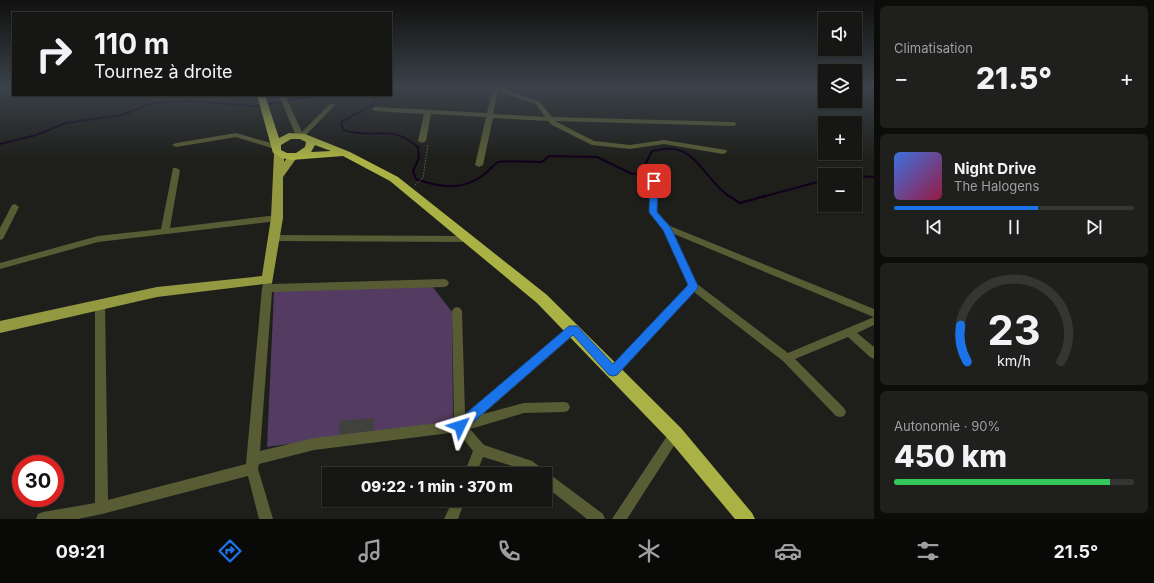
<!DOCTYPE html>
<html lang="fr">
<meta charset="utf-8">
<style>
body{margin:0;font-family:Inter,sans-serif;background:#1f201d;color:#f1f3f6;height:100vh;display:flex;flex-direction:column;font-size:15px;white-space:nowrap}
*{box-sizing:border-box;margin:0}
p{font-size:13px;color:#9e9fa0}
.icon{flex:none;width:22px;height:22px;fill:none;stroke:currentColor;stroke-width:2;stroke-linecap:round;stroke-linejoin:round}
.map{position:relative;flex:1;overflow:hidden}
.panel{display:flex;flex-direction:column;gap:6px;padding:6px;background:#0c0d0b;width:280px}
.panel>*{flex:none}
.banner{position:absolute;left:12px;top:12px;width:380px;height:84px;border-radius:0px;box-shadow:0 1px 3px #0004,0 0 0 1px #353634;background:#161714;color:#f1f3f6;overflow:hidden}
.tools{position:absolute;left:818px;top:12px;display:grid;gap:8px}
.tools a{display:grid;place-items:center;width:44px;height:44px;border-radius:0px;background:#161714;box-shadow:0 1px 3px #0004,0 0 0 1px #353634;font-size:20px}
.speed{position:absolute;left:12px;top:455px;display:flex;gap:8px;font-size:20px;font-weight:700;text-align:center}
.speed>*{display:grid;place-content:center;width:52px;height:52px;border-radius:50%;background:#161714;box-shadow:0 1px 3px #0004,0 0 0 1px #353634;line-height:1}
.speed .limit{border:6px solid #d22;background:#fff;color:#111}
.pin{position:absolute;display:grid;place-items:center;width:34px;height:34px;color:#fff;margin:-17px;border-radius:8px;box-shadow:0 2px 6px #0006}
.me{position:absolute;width:44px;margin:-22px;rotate:49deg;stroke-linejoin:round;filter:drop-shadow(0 0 3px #0008)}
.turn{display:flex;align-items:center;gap:14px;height:84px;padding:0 16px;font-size:18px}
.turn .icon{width:52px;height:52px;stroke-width:2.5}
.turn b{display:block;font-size:28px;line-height:34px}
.big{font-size:30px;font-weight:800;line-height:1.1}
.panel .tile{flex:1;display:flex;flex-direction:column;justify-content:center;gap:6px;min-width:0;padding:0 14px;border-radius:6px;background:#1f201d}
.panel .dial{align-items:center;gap:0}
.dial svg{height:104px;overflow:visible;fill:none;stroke:#353634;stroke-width:7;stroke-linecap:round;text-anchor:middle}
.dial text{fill:#f1f3f6;stroke:none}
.song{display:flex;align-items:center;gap:12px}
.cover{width:48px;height:48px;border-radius:6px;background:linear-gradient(135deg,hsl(220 70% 55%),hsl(340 70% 35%))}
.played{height:4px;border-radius:2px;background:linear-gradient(90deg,#1a73e8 60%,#353634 60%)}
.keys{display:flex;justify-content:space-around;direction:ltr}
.heat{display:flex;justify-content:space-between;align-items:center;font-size:22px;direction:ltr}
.charge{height:6px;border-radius:3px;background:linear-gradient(90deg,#34c759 90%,#353634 0)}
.trip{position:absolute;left:322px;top:467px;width:230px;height:40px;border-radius:0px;background:#161714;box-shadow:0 1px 3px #0004,0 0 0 1px #353634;font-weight:800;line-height:40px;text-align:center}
.dock{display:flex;height:64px;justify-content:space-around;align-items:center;background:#090908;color:#9e9fa0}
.dock .icon{width:28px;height:28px}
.dock .current{color:#1a73e8}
.dock b{font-size:18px;color:#f1f3f6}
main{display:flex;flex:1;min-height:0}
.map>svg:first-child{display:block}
.green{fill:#543b61}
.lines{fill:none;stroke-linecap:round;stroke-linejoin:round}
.stream-far1{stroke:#12001c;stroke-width:2}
.stream{stroke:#12001c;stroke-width:2.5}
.building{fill:#40413d}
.path{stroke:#636460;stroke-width:1;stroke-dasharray:1.5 1.5;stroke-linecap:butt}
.minor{fill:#585c34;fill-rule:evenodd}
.major{fill:#939941;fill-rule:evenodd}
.highway{fill:#aab145;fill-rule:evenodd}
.route{fill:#1a73e8;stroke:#114b97}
</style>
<main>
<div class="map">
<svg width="874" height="519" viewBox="0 0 874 519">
<rect width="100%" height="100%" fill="#1e1f1b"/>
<path class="green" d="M432,286L452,312L453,421L267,447L274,291Z"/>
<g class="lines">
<path class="stream-far1" d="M373,95L377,100L374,104L341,122L343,130C373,140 391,123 418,147L419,158L413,171L416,179C438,187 461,191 482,176C487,173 493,165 498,162C503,160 534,162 542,162L549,156L597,157L632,174L641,173L652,151C659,150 667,148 674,149C698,152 709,184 730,197
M0,144L36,135L66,123L122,115L152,103L189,101L257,106L319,95
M842,175L874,177
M762,197L825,180"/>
<path class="stream" d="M729,196L740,203L765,196"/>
</g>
<path class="building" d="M374,418V432L339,436L340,421Z"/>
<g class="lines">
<path class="path" d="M415,185L423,178L428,144"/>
<path class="minor" d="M473,87H499L540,102L552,117L734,122L737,124L734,126L555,121L594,141L630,145L664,140L726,150L727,152L723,154L664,144L630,149L592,145L552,125L548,121L493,118L483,165L479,167L475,165L486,117L431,114L426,141L422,143L418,141L424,114L375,111L372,109L375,107L487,113L492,90L476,89ZM498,91L536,104L545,117L493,114Z
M279,95H285L302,132L330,104L335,105L304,137L300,138L296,136Z
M236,133L278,145L279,147L275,149L236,137L176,147L172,145L176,143Z
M173,168H176L180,170L170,228L277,215L281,218L277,221L98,242L0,269V263L98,236L161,229Z
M654,178L658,181L657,212L670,226L874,309V325L857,333L874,347V359L870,357L848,337L795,359L844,408L846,412L844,416L840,417L836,416L783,361L694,292L617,375L613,377L609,375L608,372L609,369L688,285L663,230L649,213L650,181ZM674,234L871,316L874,317L788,353L697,284Z
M15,204L19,207L3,239L0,240V228L12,205Z
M274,235L467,236L471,239L467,242L274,241L270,238Z
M268,276L271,277L272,284L444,279L447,280L449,283L447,286L444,287L272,292L260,451L314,438L454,421L452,311L454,308L457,307L460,308L462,311L465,414L569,326L573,325L577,326L578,329L577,332L483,414L524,403L564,402L568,403L570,407L568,411L564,412L524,413L470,429L484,445L532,461L603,514L605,519H587L545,486V474H530L525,470L483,457L476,474H464L473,451L458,432L314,450L259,464L258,469L273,519H259L248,476L102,514L78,519H36L38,514L43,512L95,503V305L97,302L100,301L103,302L105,305L108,500L246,464L262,288L265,277Z
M675,428L679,430L681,434L679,438L627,519H612L671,430Z
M453,500H465L458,519H444Z"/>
<path class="major" d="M279,151L284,154V162L290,154H296L298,156L283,177V218L272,283L157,297L0,333V321L157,287L262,276L271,218L274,154Z"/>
<path class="highway" d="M257,95H265L279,138L289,133L305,134L350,152L398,177L547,295L681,428L752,513L755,519H735L669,440L537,303L390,181L343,156L291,160L282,158L273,153ZM291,139H300L306,142L305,147L296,153H287L281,150V145ZM315,145L331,151L311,152Z"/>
</g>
<linearGradient id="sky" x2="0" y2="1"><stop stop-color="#10110f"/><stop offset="0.55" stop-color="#3b424a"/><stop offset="1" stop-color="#3b424a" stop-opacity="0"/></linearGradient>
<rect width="874" height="159" fill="url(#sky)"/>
<path class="route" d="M654,179L658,181L657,212L671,228L698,286L697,289L617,375L613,376L609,375L573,335L464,430L460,432L456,430L454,426L456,422L569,326H577L613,364L688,285L663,230L649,212L650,181Z"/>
</svg>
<div class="tools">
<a><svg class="icon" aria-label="sound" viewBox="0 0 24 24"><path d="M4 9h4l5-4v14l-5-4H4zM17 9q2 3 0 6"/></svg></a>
<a><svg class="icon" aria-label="layers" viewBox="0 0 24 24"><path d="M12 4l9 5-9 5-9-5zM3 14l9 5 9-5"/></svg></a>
<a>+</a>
<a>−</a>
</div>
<div class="speed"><div class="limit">30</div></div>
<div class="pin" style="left:654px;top:181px;background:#d93025"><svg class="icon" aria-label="arrive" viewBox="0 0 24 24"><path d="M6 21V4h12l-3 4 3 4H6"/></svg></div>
<svg class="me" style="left:460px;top:426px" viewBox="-20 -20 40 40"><path d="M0-17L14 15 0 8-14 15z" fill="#1a73e8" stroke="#fff" stroke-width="4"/></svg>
<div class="trip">09:22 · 1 min · 370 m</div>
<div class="banner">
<div class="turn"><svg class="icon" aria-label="right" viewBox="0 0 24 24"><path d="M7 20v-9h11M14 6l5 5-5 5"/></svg><div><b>110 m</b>Tournez à droite</div></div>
</div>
</div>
<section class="panel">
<div class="tile"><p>Climatisation</p>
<div class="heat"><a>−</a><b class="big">21.5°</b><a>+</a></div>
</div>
<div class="tile">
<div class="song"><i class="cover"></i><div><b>Night Drive</b><p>The Halogens</p></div></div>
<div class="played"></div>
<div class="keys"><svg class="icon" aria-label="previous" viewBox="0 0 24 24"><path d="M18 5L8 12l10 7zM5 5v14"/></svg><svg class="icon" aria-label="pause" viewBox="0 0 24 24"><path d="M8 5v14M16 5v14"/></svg><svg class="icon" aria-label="next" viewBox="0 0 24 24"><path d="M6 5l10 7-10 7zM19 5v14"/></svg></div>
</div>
<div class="tile dial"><svg viewBox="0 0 100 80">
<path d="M14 69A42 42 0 1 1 86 69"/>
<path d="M14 69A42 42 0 0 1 9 41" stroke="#1a73e8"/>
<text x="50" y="56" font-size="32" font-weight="700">23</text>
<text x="50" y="72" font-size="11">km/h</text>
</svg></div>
<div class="tile"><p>Autonomie · 90%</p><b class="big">450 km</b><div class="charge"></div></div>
</section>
</main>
<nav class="dock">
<b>09:21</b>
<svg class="icon current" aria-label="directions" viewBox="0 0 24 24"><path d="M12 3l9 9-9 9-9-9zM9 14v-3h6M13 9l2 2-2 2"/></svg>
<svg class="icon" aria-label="music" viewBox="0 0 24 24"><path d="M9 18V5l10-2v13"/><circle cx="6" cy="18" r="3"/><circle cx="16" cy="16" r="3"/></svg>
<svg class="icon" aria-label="phone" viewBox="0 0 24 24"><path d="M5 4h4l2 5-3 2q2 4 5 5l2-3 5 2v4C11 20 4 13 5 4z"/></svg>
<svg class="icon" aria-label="climate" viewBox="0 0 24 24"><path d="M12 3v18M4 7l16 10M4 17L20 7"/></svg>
<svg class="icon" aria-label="car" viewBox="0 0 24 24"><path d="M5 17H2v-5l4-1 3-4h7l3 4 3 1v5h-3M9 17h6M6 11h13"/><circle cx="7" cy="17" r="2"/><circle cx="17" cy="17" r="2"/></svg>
<svg class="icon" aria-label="filters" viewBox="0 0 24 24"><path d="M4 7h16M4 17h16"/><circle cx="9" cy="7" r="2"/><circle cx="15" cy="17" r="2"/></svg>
<b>21.5°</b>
</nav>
